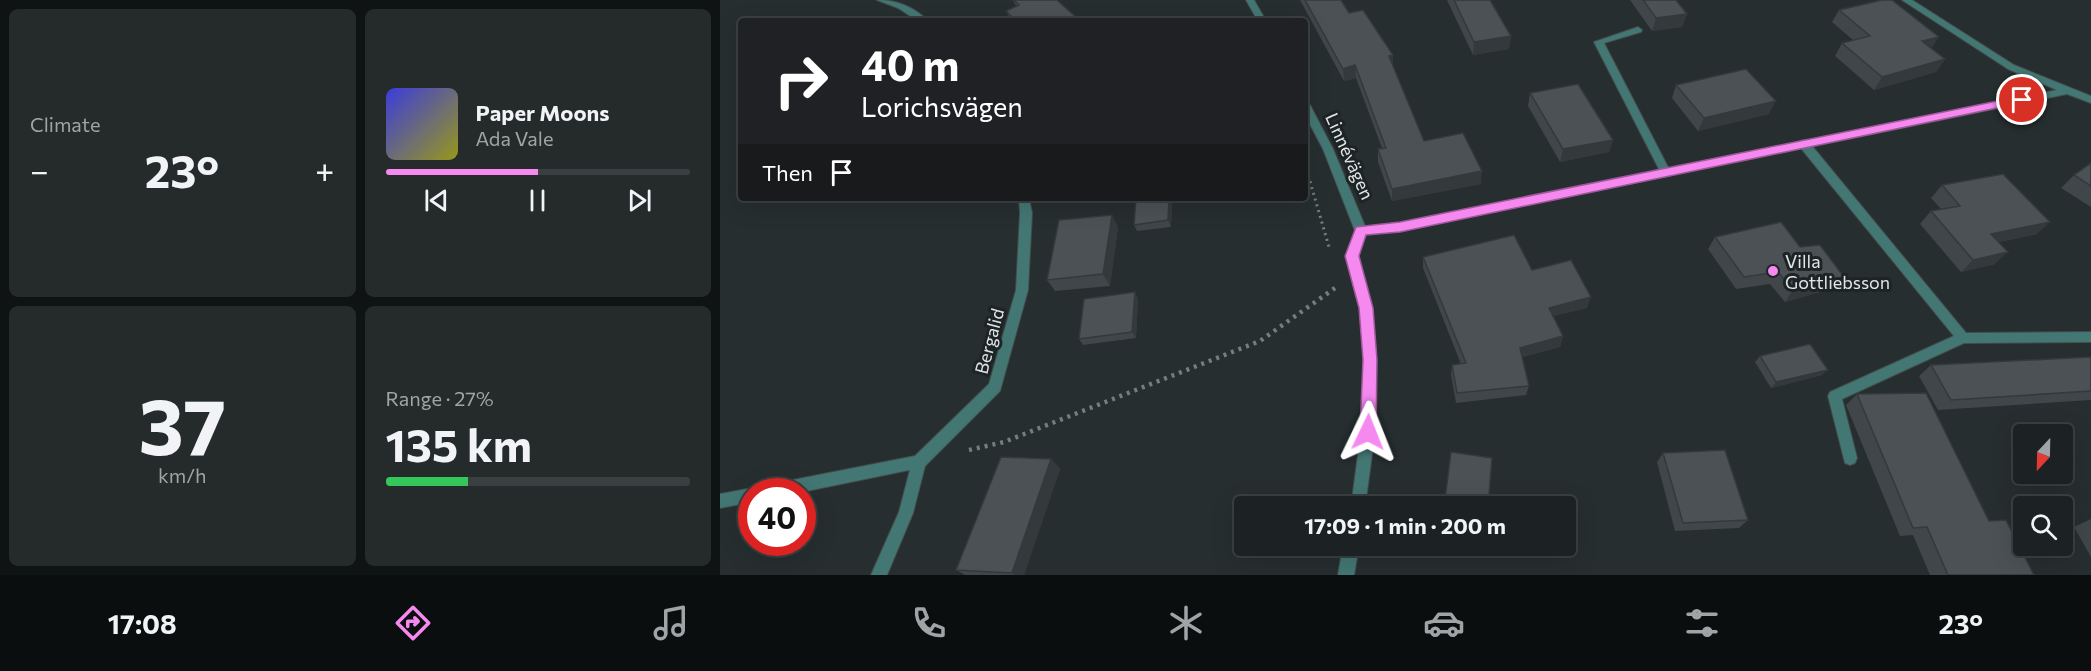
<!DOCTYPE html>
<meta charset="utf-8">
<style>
body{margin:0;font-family:Commissioner,sans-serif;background:#252a2b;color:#f1f3f6;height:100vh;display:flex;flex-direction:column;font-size:22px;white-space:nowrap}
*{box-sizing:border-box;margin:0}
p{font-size:20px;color:#a0a4a6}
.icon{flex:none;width:33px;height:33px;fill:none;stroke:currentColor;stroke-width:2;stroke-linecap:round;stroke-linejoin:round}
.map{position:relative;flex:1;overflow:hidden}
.side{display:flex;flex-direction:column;gap:9px;padding:9px;background:#0f1313;width:720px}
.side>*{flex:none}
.banner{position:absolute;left:18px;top:18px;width:570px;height:183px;border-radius:6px;box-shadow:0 6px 24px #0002,0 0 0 2px #3a3f41;background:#202124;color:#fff;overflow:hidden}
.needle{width:39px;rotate:202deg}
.buttons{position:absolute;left:1293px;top:424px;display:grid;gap:12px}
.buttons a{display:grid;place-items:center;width:60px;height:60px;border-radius:6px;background:#1c2223;box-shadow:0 6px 24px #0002,0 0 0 2px #3a3f41;font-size:30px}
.speed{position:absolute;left:18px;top:478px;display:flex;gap:12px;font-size:30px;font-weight:700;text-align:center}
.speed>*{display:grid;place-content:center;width:78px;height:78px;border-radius:50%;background:#1c2223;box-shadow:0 6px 24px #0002,0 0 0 2px #3a3f41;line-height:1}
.speed .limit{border:9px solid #d22;background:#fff;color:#111}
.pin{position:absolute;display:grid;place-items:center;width:51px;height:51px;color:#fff;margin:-26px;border:3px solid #fff;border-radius:50%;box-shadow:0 2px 6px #0007}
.me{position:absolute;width:66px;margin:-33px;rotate:2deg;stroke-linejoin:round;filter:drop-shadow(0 0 4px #0008)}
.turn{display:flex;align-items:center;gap:21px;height:126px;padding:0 24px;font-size:27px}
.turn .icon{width:78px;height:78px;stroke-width:2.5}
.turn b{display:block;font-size:42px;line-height:51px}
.then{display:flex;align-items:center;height:57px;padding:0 24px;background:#0003;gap:12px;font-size:22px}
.big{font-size:45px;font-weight:700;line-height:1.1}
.side .widget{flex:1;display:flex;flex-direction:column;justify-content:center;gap:9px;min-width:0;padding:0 21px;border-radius:9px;background:#252a2b}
.side .dial{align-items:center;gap:0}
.dial b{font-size:78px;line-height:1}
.song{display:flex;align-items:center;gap:18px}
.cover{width:72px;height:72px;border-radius:9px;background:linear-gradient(135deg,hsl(240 70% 55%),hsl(60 70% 35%))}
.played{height:6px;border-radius:3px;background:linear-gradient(90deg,#f589ef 50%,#3a3f41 50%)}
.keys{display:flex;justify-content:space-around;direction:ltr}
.heat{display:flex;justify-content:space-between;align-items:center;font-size:33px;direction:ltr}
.charge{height:9px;border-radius:4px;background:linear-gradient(90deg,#34c759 27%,#3a3f41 0)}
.side .tiles{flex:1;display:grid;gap:9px;grid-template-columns:repeat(2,1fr)}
.trip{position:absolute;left:514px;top:496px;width:342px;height:60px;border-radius:6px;background:#1c2223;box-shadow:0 6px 24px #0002,0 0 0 2px #3a3f41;font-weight:700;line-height:60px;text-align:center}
.tab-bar{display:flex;height:96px;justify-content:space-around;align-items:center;background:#0b0e0e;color:#a0a4a6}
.tab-bar .icon{width:42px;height:42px}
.tab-bar .current{color:#f589ef}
.tab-bar b{font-size:27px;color:#f1f3f6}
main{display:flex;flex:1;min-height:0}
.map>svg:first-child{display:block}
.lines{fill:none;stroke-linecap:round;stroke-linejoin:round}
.service-casing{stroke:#444b4c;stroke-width:2}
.minor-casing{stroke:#444b4c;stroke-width:2}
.tertiary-casing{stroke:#444b4c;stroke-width:2}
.path-far1{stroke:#767d7e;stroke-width:3;stroke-dasharray:2 4;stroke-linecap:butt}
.path{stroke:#767d7e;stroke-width:4.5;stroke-dasharray:3 5;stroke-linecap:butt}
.service{fill:#437773;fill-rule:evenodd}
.minor{fill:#437773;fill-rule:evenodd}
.tertiary{fill:#437773;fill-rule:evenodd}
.wall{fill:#404649}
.shaded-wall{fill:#34393c}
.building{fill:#4b5155;stroke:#34393c;stroke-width:1.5}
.route{fill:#f589ef;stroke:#9f599b;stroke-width:1.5}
.poi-dot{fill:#f589ef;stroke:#1d2426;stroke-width:2}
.labels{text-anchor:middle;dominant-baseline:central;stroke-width:6;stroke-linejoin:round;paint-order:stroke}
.street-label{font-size:18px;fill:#e0e5e6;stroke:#1d2426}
.poi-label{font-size:18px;fill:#e0e5e6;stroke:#1d2426;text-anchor:start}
</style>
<main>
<section class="side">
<div class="tiles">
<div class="widget"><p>Climate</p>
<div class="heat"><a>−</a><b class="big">23°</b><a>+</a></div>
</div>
<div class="widget">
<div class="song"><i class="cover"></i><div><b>Paper Moons</b><p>Ada Vale</p></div></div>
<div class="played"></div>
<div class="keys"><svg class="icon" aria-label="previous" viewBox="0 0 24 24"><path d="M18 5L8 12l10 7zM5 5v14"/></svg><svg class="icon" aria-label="pause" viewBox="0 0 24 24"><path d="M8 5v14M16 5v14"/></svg><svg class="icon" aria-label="next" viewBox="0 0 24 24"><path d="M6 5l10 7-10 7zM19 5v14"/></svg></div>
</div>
<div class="widget dial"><b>37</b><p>km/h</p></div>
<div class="widget"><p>Range · 27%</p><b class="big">135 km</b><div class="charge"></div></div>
</div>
</section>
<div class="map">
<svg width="1371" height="575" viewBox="0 0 1371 575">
<rect width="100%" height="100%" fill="#262e2f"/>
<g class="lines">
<g class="service-casing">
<path id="service" d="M918,27L922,30L921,32L884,43L951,173L946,177L941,173L874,42Z
M1084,140L1088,141L1246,333L1371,332V342L1244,343L1122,399L1137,458L1135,463L1130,465L1125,463L1108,396L1110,392L1234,336L1080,147L1079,144L1080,141Z
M199,455L204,457L206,462L193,513L167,575H151L179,512L192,462L194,457Z"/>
</g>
<g class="minor-casing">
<path id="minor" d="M157,0C177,0 194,7 208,21H198L178,8Z
M1182,0H1192L1294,65L1371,96V103L1347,94L680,231L641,235L635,231L641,227L680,223L1337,90L1288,69Z
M299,198H309L312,213L308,290L280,391L204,467L82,492H40L42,487L47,485L195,456L269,384L296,290L300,213Z
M32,488L38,492H32V502L0,508V494Z"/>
</g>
<g class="tertiary-casing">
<path id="tertiary" d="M526,0H534L546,21H538Z
M585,102L590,105L613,149L647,231L638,256L652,308L656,360L655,432L645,507H631L641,432L644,360L640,308L626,256L635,231L603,149L585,115Z
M623,546H639L634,575H618Z"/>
</g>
<path class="path-far1" d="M585,164L609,247"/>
<path class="path" d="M249,450L284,442L540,341L615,288"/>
<use href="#service" class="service"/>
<use href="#minor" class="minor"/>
<use href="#tertiary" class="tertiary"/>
</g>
<path class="wall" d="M293,0H337L357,18L358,21H291L286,11L296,6Z
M580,0H621L629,13L673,66L704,141L761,184L672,201L658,162V149L662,148L636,78L624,81Z
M727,0H770L791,36L789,49L753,55Z
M910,0H956L967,14L962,27L932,31Z
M1119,10L1219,37L1211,48L1225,59L1216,72L1154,90L1115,56L1122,43L1133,40L1112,22Z
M956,85L1049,114L978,131L952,98Z
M810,93L893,140L889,152L840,162L808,106Z
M1371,163V207L1341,188L1354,175Z
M1222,185L1317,234L1279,242L1275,264L1241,272L1200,224L1211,211L1221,209L1211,198Z
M416,198H452L451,227L417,231L414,225Z
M398,227L390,286L335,291L327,280Z
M995,237L1080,247L1124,277L1114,288L1065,302L1050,284L1016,289L988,249Z
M703,257L812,270L867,308L833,316L843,336L840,347L802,357L809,386L806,395L736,403L731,375L732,365L741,364L703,268Z
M418,298L416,338L363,345L359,339Z
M1040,356L1102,375L1051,388L1035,362Z
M1371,357V400L1218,410L1199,376L1211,365Z
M1137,394L1269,521L1314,575H1210L1193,535L1180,536L1126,405Z
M943,453L1028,520L1019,528L955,531L937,462Z
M331,459L340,469L304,575H245L236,570Z
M1371,519V557L1354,527Z"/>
<path class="shaded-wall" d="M967,14L962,27L932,31L936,18Z
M791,36L789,49L753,55L754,42Z
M1219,37L1210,50L1202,41Z
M673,55V68L669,56Z
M1225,59L1216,72L1154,90L1162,77Z
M635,65L636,78L624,81L623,69Z
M1056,101L1049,114L978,131L984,118Z
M893,140L889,152L840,162L843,149Z
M762,171L761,184L672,201V189Z
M449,198H452L451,227L448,220Z
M392,215L398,227L390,286L383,274Z
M1330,222L1317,234L1259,246L1271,234Z
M1288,252L1275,264L1241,272L1253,260Z
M1124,277L1114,288L1065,302L1073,290Z
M415,292L418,298L416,338L412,332Z
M871,297L867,308L826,318L829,308Z
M843,336L840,347L797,358L800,348Z
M1108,370L1102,375L1051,388L1056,382Z
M331,459L340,469L304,575H295L292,573Z"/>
<path class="building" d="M294,0H337L357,18L350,21H296L286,11L299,5Z
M585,0H621L629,13L643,10L673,55L669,56L704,141L743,133L762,171L672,189L658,149L666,148L635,65L623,69Z
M734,0H770L791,36L754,42Z
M923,0H956L967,14L936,18Z
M1162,0H1172L1219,37L1202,41L1225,59L1162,77L1122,43L1150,36L1119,10Z
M1026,69L1056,101L984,118L956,85Z
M858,84L893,140L843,149L810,93Z
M1371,163V186L1354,175Z
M1283,174L1330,222L1271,234L1288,252L1253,260L1211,211L1240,206L1222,185Z
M416,198H449L448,220L414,225Z
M392,215L383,274L327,280L339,220Z
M1061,222L1080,247L1100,245L1124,277L1073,290L1058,272L1024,277L995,237Z
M794,235L812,270L851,260L871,297L829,308L843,336L800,348L809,386L737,393L732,365L746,363L703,257Z
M415,292L412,332L359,339L364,299Z
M1090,344L1108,370L1056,382L1040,356Z
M1371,357V391L1231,400L1211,365Z
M1206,393L1269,521L1286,520L1314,575H1228L1207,527L1193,528L1137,394Z
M1005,450L1028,520L963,523L943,453Z
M731,452L772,458L768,507H724Z
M281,457L331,459L292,573L236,570Z"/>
<path class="route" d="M1302,96L1306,97V102L680,232L646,235L639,256L653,308L657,360L656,432L653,437L648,440L642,437L640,432L643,360L639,308L625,256L636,227L680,222Z"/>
<circle class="poi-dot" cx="1053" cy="271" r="6"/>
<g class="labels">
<g class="street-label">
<text transform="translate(630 156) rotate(66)">Linnévägen</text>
<text transform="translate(269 341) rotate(-75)">Bergalid</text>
</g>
<g class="poi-label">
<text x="1065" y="261">Villa<tspan x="1065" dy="21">Gottliebsson</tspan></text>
</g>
</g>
</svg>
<div class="buttons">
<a><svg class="needle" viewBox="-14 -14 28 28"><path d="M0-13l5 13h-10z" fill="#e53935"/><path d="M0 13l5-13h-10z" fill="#a0a4a6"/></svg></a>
<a><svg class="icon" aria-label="search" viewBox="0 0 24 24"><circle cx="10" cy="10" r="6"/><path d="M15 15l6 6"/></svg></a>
</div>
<div class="speed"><div class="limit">40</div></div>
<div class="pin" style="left:1302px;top:100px;background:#d93025"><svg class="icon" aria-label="arrive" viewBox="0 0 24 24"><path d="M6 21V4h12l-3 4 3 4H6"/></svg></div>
<svg class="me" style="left:648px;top:432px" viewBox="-20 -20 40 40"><path d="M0-17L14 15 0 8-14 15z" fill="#f589ef" stroke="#fff" stroke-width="4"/></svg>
<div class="trip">17:09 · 1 min · 200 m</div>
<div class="banner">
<div class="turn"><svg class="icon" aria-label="right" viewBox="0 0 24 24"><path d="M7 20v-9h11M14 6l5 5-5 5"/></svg><div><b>40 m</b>Lorichsvägen</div></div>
<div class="then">Then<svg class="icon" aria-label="arrive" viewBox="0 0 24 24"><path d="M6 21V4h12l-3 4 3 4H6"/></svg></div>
</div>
</div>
</main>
<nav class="tab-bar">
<b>17:08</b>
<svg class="icon current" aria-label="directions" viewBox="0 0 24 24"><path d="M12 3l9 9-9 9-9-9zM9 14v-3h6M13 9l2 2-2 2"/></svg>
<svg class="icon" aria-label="music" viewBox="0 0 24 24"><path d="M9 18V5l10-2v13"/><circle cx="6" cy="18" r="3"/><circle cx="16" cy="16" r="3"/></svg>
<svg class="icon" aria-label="phone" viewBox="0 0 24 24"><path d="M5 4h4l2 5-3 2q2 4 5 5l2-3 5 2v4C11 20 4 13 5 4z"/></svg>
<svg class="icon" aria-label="climate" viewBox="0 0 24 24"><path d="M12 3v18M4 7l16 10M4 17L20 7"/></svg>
<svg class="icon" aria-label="car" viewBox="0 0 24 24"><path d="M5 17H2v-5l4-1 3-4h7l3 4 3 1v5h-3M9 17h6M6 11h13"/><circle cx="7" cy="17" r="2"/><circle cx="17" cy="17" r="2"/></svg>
<svg class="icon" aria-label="filters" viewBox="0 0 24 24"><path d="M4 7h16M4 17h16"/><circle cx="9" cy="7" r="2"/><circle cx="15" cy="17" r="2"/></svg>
<b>23°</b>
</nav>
